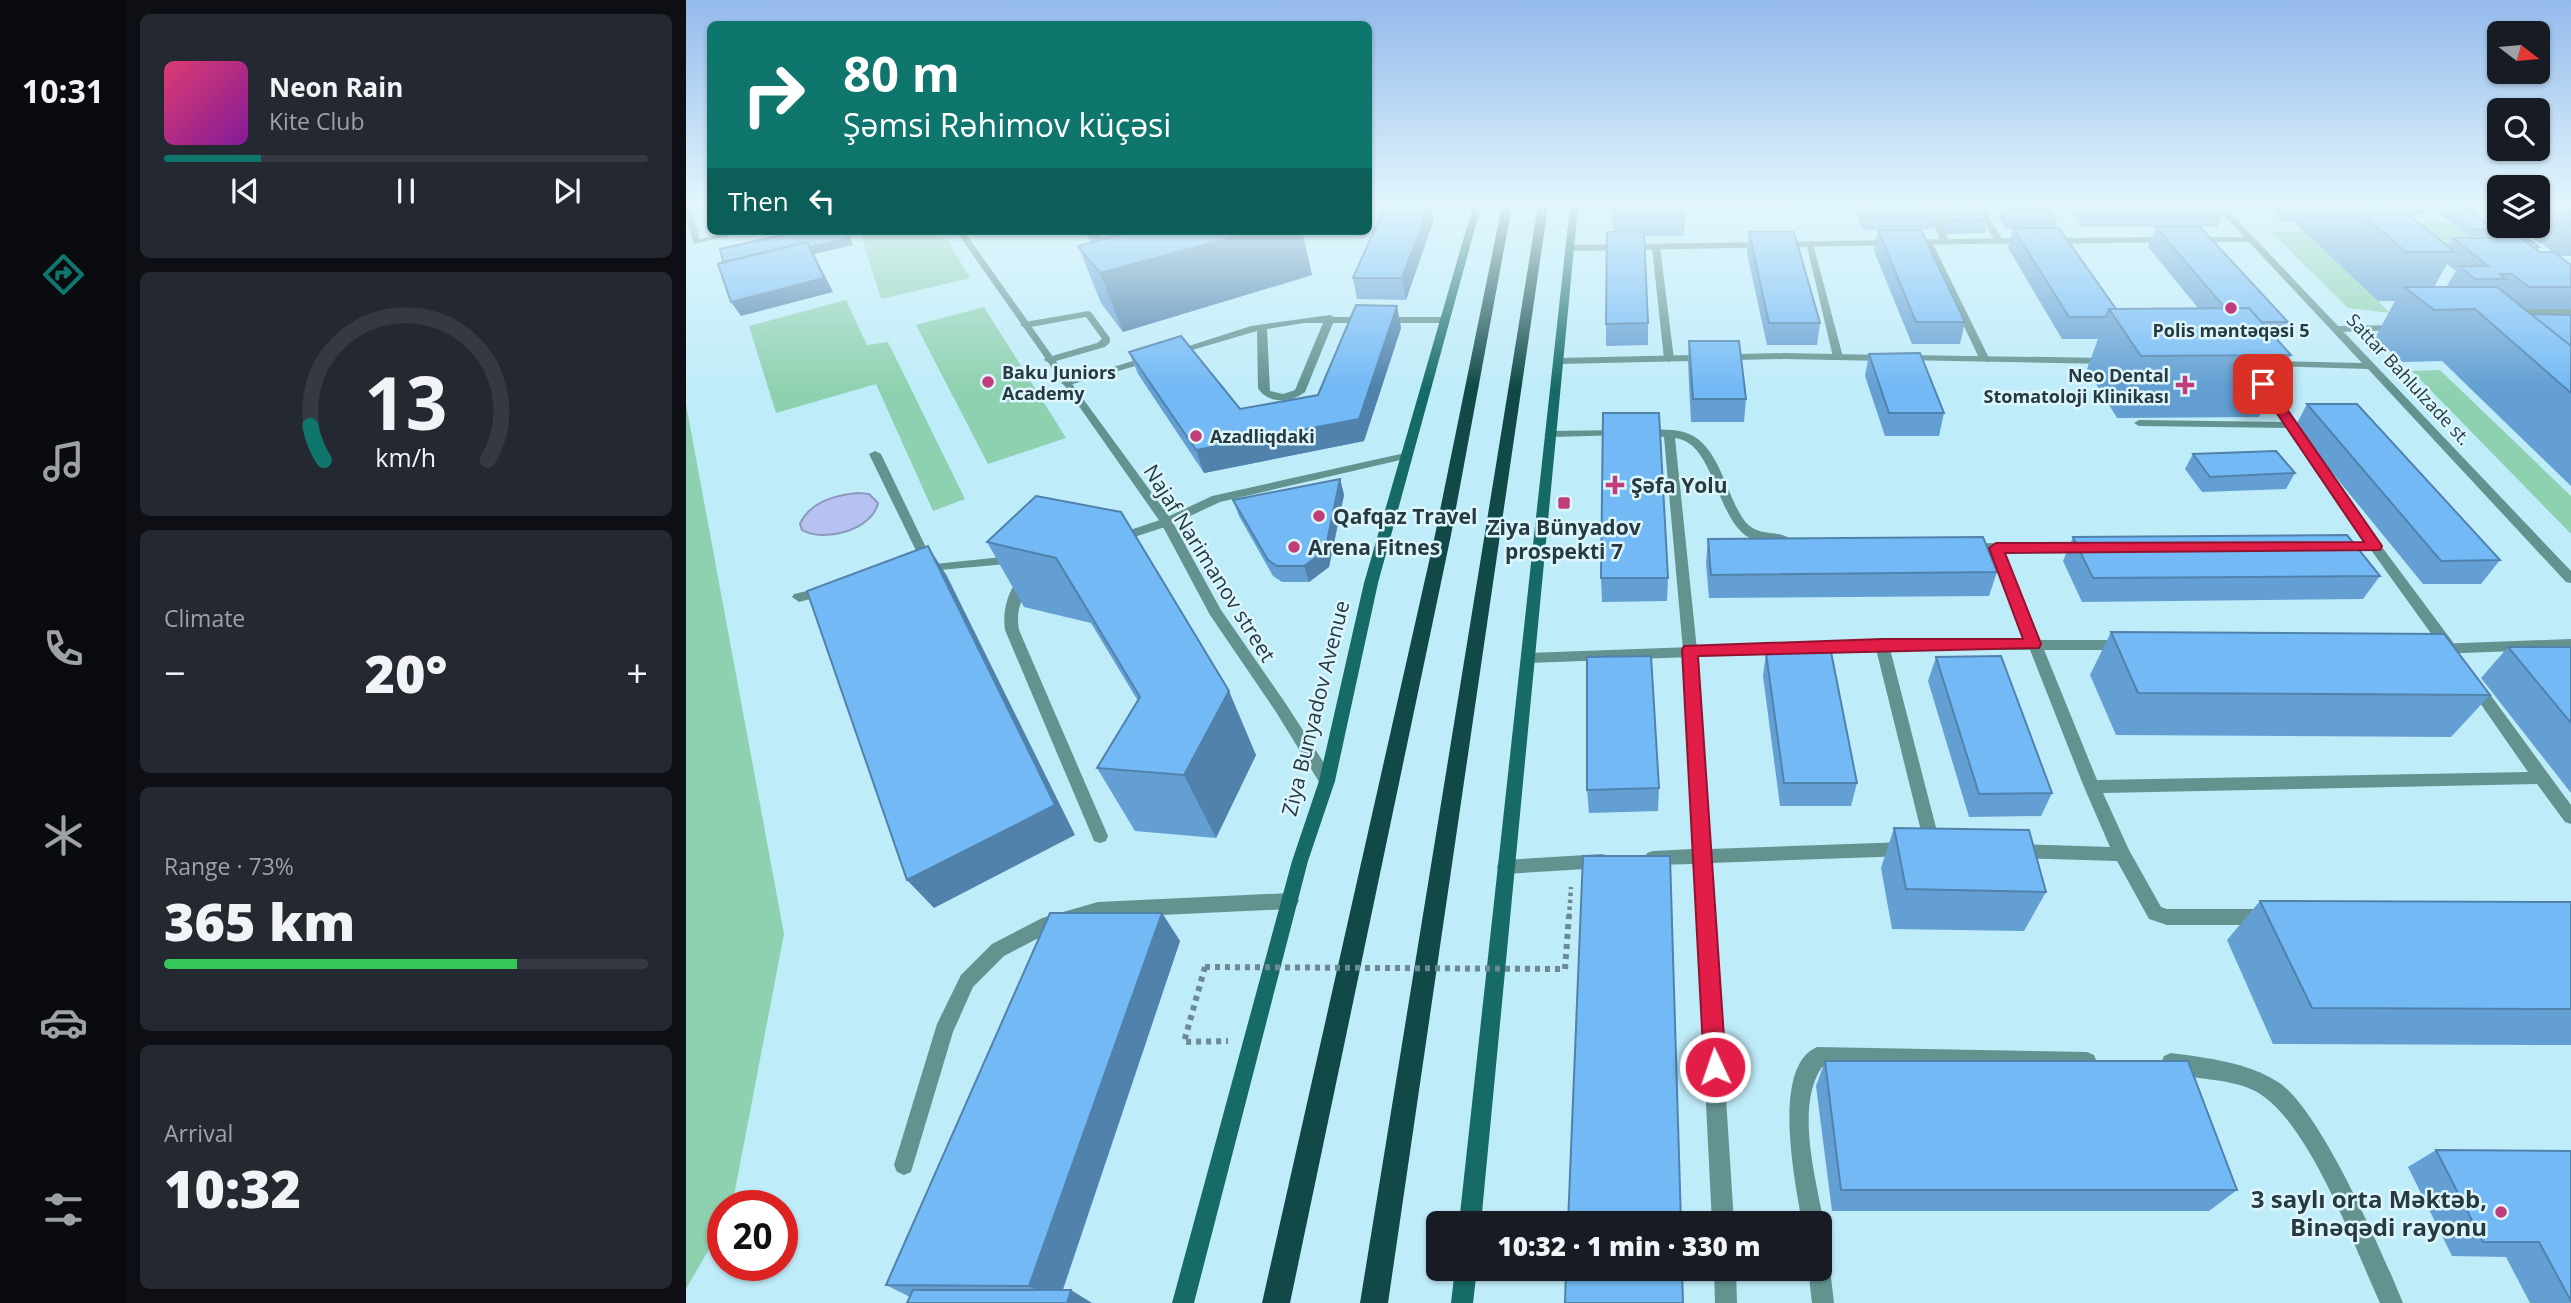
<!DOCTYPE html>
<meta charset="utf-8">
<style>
body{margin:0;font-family:"Open Sans",sans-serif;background:#242831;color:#f1f3f6;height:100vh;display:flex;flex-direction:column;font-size:26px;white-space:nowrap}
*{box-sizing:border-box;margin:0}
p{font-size:23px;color:#9ea1a6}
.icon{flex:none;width:38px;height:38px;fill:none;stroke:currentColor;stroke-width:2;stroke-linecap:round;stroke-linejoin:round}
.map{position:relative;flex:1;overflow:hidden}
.drawer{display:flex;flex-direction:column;gap:14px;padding:14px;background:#0d0f14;width:560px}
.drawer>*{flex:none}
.top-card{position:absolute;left:21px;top:21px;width:665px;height:214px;border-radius:10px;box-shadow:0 2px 5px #0004;background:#0f766e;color:#fff;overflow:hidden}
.needle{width:46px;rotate:106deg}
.tools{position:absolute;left:1801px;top:21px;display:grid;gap:14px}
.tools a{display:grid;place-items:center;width:63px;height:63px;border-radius:10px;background:#171b24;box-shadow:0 2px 5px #0004;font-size:35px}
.speed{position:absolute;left:21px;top:1190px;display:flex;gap:14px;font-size:35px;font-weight:700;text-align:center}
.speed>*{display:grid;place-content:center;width:91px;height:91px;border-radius:50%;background:#171b24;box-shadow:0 2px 5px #0004;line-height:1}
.speed .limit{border:10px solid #d22;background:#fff;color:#111}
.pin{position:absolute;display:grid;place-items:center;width:60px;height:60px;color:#fff;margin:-30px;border-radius:14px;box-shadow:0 4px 10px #0006}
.me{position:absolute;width:77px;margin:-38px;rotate:357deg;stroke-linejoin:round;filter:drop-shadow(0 0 5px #0008)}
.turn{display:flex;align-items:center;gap:24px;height:147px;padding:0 21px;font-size:32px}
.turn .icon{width:91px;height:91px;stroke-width:2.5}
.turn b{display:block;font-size:49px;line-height:60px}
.then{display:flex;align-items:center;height:66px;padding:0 21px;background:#0003;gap:14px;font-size:26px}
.big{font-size:52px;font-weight:800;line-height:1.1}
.drawer .widget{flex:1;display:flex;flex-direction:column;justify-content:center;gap:10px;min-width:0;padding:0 24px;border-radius:10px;background:#242831}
.drawer .dial{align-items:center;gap:0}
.dial svg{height:182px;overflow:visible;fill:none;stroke:#363941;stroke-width:7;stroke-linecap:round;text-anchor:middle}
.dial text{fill:#f1f3f6;stroke:none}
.song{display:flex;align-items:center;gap:21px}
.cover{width:84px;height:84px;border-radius:10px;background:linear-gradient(135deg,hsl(340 70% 55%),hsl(290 70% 35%))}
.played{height:7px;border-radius:4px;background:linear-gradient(90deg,#0f766e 20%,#363941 20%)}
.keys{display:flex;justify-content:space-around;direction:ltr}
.heat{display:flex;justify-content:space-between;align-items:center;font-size:38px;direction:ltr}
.charge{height:10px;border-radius:5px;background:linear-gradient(90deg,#34c759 73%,#363941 0)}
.trip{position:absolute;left:740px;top:1211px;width:406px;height:70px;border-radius:10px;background:#171b24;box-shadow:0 2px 5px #0004;font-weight:800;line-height:70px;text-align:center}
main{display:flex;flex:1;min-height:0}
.dock{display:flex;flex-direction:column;width:126px;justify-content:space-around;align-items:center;background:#090b0e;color:#9ea1a6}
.dock .icon{width:49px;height:49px}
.dock .on{color:#0f766e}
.dock b{font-size:32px;color:#f1f3f6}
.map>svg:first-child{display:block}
.green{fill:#8ed1b0}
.water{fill:#b6c2f1;stroke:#8b99bc;stroke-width:2}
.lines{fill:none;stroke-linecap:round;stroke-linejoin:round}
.path-far1{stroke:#6c8a93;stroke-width:4.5;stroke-dasharray:3.5 3.5;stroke-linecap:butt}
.path{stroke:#6c8a93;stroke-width:6;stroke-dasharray:5 5;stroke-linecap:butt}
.lane{fill:#64928f;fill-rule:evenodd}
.street{fill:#64928f;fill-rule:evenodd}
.secondary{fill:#166b67;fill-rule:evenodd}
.primary{fill:#104947;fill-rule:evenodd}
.path-bridge{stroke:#6c8a93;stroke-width:6;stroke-dasharray:5 5;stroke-linecap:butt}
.wall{fill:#639fd3;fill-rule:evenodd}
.shaded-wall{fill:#5082ac}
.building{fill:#73b9f5;stroke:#5082ac;stroke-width:2}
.route{fill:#e11d48;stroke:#92132f;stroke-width:2}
.poi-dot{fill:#c33c7a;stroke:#dbf6fe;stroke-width:2.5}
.labels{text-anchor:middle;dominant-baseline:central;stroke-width:5;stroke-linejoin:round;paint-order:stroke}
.far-poi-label{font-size:18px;font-weight:bold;fill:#283a3f;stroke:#dbf6fe;text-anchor:start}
.far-street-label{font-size:18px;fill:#283a3f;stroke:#dbf6fe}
.poi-label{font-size:21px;font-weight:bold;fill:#283a3f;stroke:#dbf6fe;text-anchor:start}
.street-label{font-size:21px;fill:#283a3f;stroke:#dbf6fe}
.near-poi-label{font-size:24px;font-weight:bold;fill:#283a3f;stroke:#dbf6fe;text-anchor:end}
</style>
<main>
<nav class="dock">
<b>10:31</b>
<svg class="icon on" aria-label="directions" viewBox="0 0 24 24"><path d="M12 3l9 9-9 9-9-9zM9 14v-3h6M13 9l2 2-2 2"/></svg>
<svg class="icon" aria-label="music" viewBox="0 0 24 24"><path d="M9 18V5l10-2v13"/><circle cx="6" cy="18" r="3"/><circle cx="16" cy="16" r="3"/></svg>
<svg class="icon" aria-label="phone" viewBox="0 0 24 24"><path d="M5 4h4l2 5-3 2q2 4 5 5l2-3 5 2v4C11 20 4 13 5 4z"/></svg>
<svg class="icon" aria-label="climate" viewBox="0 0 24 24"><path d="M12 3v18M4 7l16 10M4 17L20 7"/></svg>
<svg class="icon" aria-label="car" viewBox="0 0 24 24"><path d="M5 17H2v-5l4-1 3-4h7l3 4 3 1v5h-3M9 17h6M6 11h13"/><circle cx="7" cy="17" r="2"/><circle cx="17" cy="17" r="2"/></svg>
<svg class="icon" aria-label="filters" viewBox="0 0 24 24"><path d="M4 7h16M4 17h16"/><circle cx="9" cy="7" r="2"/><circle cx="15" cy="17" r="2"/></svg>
</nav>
<section class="drawer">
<div class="widget">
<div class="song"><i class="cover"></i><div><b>Neon Rain</b><p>Kite Club</p></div></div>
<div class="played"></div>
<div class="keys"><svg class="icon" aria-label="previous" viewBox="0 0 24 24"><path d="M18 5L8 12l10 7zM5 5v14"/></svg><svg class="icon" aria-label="pause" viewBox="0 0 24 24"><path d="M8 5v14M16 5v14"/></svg><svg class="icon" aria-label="next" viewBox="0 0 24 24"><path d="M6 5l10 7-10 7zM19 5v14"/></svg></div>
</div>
<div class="widget dial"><svg viewBox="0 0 100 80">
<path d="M14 69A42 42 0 1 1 86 69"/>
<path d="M14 69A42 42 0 0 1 8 54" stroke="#0f766e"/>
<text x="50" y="56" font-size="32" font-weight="700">13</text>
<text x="50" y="72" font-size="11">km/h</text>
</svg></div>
<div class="widget"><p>Climate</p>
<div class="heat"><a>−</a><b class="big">20°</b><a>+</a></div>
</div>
<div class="widget"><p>Range · 73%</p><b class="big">365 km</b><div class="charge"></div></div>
<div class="widget"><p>Arrival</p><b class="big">10:32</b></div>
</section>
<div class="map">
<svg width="1885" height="1303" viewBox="0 0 1885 1303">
<rect width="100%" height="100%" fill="#bfecf9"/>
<path class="green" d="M1766,223L1800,237L1823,254L1755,258L1652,224Z
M188,231H230L261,239L284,278L195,299L174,232Z
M1618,231L1692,301L1704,313L1662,308L1585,232Z
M160,300L181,345L202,342L279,499L247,511L190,384L90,413L63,326Z
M298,307L380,438L302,464L230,325Z
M1754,370L1885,496V534L1726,371Z
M0,404L98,934L46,1206H37V1225L0,1289Z"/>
<path class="water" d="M172,493L183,494L192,503C186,530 138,543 116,530L114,524C124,501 150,495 172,493Z"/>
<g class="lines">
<path class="path-far1" d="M883,917L885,887"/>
<path class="path" d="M519,967L498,1042L542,1041
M879,969L883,915"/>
<path class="lane" d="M0,206H4L14,239L49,231H65L8,244L0,220Z
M763,206H791L794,208L790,210Z
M1240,206H1248L1263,242L1262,244L1255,242Z
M1288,206H1296L1318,242L1317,244H1311Z
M1602,206H1614L1639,215L1635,217Z
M1733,206H1741L1743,211L1739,213L1704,217L1700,215L1734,209Z
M1242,239L1246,242L1304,360L1303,362L1294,360L1238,242Z
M1120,242L1127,244L1157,357L1156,359L1147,357Z
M970,244L974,247L988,359L983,362L978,359L966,247Z
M1823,309H1885V315L1820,314V310Z
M402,311L405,312L424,338V342L419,347L363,363L358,360L359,358L411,343L416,339L400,317L339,328L334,325L339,322Z
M644,315L648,317H758L763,320L758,323H647L619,392C606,403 581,404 572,388L571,331L489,355L484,352L565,326ZM618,323H637L609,390L597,394L584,391L581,329Z
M1712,325L1717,328L1715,330L1652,332L1647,329L1652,326Z
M466,355L471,358L470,360L380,386L375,383Z
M1574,377L1578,378L1693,543L1769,645L1771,649L1769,653H1759L1685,550L1648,549L1646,546L1652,542H1680L1602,428L1453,426L1448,423L1453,420L1597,422L1569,380Z
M955,429C971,430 989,428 1003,434C1033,446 1040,495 1058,520C1072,539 1092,528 1106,540L1100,544C1089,542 1071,543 1062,537C1030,518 1028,442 989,438L1011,650L1024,849L1220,842L1226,844L1228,849L1226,854L1220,856L1025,863L1048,1223H1026L1008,864L967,865L961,863L959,858L961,853L967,851L1007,849L997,650L978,437L951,434L949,432Z
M935,430L939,431V435L864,437L858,434L864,431Z
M189,451L195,454L248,564L327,556L333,560L332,563L231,572L230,569L231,566L237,565L183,454Z
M719,453L723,454V458L534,502L485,525L430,543L424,539L426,536L477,519L526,496Z
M1284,543L1400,544L1406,548L1400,552L1318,551L1411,780L1842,772L1785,690L1783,686L1785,682H1795L1885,805V824L1879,822L1851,784L1417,793L1443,850L1475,907L1481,909H1578L1584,911L1587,917L1584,923L1578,925H1481L1463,919L1431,861L1331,858L1325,856L1323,851L1325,846L1331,844L1424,847L1398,787L1305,551L1280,550L1278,547L1280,544Z
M342,574L349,578C337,596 329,608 333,630L422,836L420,841L414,843L408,841L406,836L319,630C316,611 322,582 342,574Z
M138,587L143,588L145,591L143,594L113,602L106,597L108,594Z
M1196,640L1203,645L1255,847L1253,852L1247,854L1241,852L1239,847L1189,645Z
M916,854L922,856L924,861L922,866L916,868L819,874L813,872L811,867L813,862L819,860Z
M604,893L610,896L613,901L610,906L604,909L412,918L366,931L318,956L287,987L267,1032L225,1172L218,1175L211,1172L208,1165L251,1024L275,975L306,944L356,918L412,902Z
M1131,1047L1401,1052L1408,1055L1411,1062L1408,1069L1401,1072L1136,1067C1109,1106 1130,1179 1138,1223L1134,1231V1223H1116C1110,1185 1084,1067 1131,1047Z
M1485,1053C1521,1058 1561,1062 1592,1082C1634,1108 1697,1254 1717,1303H1694C1669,1249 1621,1115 1567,1090C1539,1077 1506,1081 1478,1070L1475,1063L1478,1056Z
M1134,1258L1141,1261L1144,1269L1148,1303H1126L1122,1269H1134Z
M1028,1269H1050L1051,1303H1029Z"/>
<path class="street" d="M1530,206H1538L1885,571V583L1880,582L1682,369L1579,366V362L1583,361L1676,363L1563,242H1505L1504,240L1508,237H1558Z
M270,231H278L384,381L485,519L535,610L600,704L647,777L649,781L647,785L641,787L635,785L590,712L524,615L475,523Z
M1484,237L1488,240L1487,242L1364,244L1360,241L1364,238Z
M1341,238L1345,241L1344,243L883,251L879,248L883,245Z
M1098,353L1199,355L1204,358L1199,361L1098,359L872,364L867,361L872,358Z
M1219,355L1423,358L1428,361L1423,364L1215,360V356Z
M1885,639V649L1750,654L1743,649L1750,644Z
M1196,640H1436L1443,645L1436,650H1196L842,663L835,658L842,653Z"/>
<path class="secondary" d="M787,206H795L692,583L649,781L622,861L508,1303H486L606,861L633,781L678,583Z
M884,206H892L795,1223H773Z
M769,1269H791L787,1303H765Z"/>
<path class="primary" d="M816,206H826L765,535L604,1303H576L749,535Z
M852,206H862L702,1303H674Z"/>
<path class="path-bridge" d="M519,967L879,969"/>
</g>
<path class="wall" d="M926,206H1000L998,236H958L962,323V345L920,346V324L927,232Z
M1167,206H1294L1303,219L1299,233L1260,234L1250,215L1247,229L1177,230Z
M1382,206H1540L1531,227H1515L1602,322L1592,341L1605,355L1573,417L1431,418L1401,369L1412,339H1376L1322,248L1327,229H1319L1312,217L1314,210L1370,222L1368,228L1430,309L1512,308L1462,247L1470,227H1396Z
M1582,206H1609L1616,212L1619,206H1717L1716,208H1714L1762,246L1767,238H1802L1800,237L1783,236L1744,206H1813V209H1783L1801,223L1853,247L1851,250L1854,252H1867L1830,226H1852V206H1885V256H1873L1885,265V309H1838L1845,314L1885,315V486L1756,361L1717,362L1689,338L1709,301H1692L1610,224L1611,222H1597ZM1761,264L1770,271L1760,287H1748Z
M748,219L720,300L671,299L667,278Z
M1192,230L1279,322L1274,344H1226L1188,251Z
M396,231H616L626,275L437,332L415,303L392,246L406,242Z
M1063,232L1134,323L1131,345H1081L1061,253Z
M711,306L715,328L678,441L518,473L452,374L443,352L554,409L632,395Z
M1003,341L1060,399L1058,422H1005L1002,363Z
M1183,354L1258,413L1253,436H1199L1179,376Z
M1621,404L1814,560L1795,584H1737L1609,427Z
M1507,454L1609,473L1600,489L1516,492L1499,469Z
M654,479L658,495L643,567L623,582H596L587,576L553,516L547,500Z
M350,496L570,755L530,838L449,831L411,768L452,701L405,623L338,607L301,542Z
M1387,537L1694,576L1677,599L1396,602L1377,561Z
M1022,539L1311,572L1303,596L1023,598L1020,563Z
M915,578H982L981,601L916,602Z
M1425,632L1804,695L1765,737L1430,735L1404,675Z
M1822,647H1885V793L1795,678Z
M1080,653L1171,783L1165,806H1094L1077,676Z
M1250,657L1366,793L1355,816L1283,817L1242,681Z
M973,788L972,811L903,813L901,790Z
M1208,828L1360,892L1338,931L1206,929L1195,868Z
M1574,901L1885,902V1045L1587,1044L1541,940Z
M476,913L494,941L377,1290L224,1297L200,1285Z
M1139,1061L1551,1190L1523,1211H1146L1130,1086Z
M1750,1150L1885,1151V1303H1844L1820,1257L1766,1256L1722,1167Z"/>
<path class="shaded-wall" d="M743,206H746L748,219L720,300L716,278Z
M161,231L167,245L128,254L147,292L55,316L45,302L124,247Z
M569,231H616L626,275L437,332L414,273Z
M711,306L715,328L678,441L518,473L510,450L673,419Z
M654,479L658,495L643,567L623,582L618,566Z
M242,546L261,576L389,835L248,908L221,880Z
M543,691L570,755L530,838L498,775Z
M476,913L494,941L372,1303L343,1286Z
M385,1290L406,1303H381Z"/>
<path class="building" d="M699,206H743L716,278H667Z
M1179,206H1250L1251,209L1180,210Z
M1256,206H1294L1303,219L1264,220Z
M1591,206H1609L1616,212L1615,215H1600Z
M1666,206H1711L1769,252H1720Z
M1757,206H1779L1801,223H1813V226H1825L1853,247H1847L1835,238H1815L1804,230H1787Z
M1856,206H1885V225Z
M1314,210H1362L1370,222H1321Z
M1470,227H1514L1602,322H1575L1563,308H1539Z
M1327,228H1373L1430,309H1423L1420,317H1383Z
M1192,230H1235L1279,322H1230Z
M114,231H160L163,238L124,247L121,242L37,262L34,249Z
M406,231H450L414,240Z
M450,231H569L414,273L392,246Z
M921,232H958L962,323L920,324Z
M1063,232H1108L1134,323H1083Z
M1767,238H1835L1854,252H1868L1885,265V287H1843L1826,274H1814L1820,279H1789L1773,266H1802Z
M121,242L138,278L45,302L32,264Z
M1718,287H1811L1885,346V393L1789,309L1748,310Z
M670,305L711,306L673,419L510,450L443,352L495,336L554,409L632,395Z
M1563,308L1605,355L1455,356L1423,309Z
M1845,314L1885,315V346Z
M1003,341H1053L1060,399H1007Z
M1234,353L1258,413H1203L1183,354Z
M1621,404H1671L1814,560L1755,561Z
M917,413H973L982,578H915Z
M1590,451L1609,473L1524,477L1507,454Z
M654,479L639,551L618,566H591L582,560L547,500Z
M350,496L435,512L543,691L498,775L411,768L454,697L370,558L301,542Z
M1661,535L1694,576L1407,578L1387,537Z
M1297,537L1311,572L1025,575L1022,539Z
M242,546L369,805L221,880L121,591Z
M1425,632L1758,634L1804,695L1452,693Z
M1822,647H1885V723Z
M1145,652L1171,783H1098L1080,653Z
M965,656L973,788L901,790V657Z
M1315,656L1366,793L1293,794L1250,657Z
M1208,828L1343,830L1360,892L1220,889Z
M897,856H984L995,1223H882Z
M1574,901L1885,902V1009L1626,1008Z
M364,913H476L343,1286L200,1285Z
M1139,1061H1502L1551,1190H1155Z
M1750,1150L1885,1151V1301L1853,1242H1797Z
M880,1269H996L997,1303H879Z
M227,1290H385L381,1303H221Z"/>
<linearGradient id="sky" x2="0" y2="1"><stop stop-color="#94baec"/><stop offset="0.53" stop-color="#e2f6fc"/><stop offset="1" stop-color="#e2f6fc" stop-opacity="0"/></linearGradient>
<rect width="1885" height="388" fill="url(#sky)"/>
<path class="route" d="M1577,381L1582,382L1694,543L1696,546L1694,550L1319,553L1355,644L1353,648L1012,656L1040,1067L1037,1074L1029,1078L1021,1074L1018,1067L996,650L998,646L1196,639H1337L1303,548L1310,543L1678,542L1571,384Z"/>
<g class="poi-dot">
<circle cx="1545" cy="308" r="7"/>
<circle cx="302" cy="382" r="7"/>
<path d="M1495.5 374.5h7v7h7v7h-7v7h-7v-7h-7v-7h7z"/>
<circle cx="510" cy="436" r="7"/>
<path d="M925.5 474.5h7v7h7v7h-7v7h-7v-7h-7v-7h7z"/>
<rect x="871" y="496" width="14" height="14" rx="3.5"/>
<circle cx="633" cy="516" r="7"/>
<circle cx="608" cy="547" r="7"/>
<circle cx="1815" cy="1212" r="7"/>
</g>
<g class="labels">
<g class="far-poi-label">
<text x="1545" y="330" text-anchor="middle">Polis məntəqəsi 5</text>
<text x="316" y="372">Baku Juniors<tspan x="316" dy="21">Academy</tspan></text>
<text x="1483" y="375" text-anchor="end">Neo Dental<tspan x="1483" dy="21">Stomatoloji Klinikası</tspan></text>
<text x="524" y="436">Azadliqdaki</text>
</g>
<g class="far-street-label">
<text transform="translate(1723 379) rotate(47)">Sattar Bahlulzade st.</text>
</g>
<g class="poi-label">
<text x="945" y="485">Şəfa Yolu</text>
<text x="647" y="516">Qafqaz Travel</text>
<text x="878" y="527" text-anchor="middle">Ziya Bünyadov<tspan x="878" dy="24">prospekti 7</tspan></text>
<text x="622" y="547">Arena Fitnes</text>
</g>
<g class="street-label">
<text transform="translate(524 563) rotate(58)">Najaf Narimanov street</text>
<text transform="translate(629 708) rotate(-76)">Ziya Bunyadov Avenue</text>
</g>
<g class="near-poi-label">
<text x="1801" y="1198">3 saylı orta Məktəb,<tspan x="1801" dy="28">Binəqədi rayonu</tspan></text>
</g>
</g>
</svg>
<div class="tools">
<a><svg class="needle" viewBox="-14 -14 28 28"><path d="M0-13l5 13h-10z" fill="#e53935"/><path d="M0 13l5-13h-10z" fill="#9ea1a6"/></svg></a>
<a><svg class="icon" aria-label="search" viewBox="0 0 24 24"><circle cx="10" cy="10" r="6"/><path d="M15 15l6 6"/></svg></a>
<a><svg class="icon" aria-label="layers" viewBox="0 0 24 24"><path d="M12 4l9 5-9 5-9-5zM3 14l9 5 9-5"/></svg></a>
</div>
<div class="speed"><div class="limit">20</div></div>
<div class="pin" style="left:1577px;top:384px;background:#d93025"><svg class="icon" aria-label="arrive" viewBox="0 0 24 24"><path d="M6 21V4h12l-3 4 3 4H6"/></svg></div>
<svg class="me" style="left:1029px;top:1067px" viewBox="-20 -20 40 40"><circle r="17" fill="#e11d48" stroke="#fff" stroke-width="3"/><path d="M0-11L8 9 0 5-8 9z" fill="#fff"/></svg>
<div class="trip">10:32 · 1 min · 330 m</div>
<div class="top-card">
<div class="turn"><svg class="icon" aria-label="right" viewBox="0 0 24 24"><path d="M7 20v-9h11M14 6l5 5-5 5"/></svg><div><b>80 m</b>Şəmsi Rəhimov küçəsi</div></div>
<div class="then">Then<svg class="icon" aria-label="left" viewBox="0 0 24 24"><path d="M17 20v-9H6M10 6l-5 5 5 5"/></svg></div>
</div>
</div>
</main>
